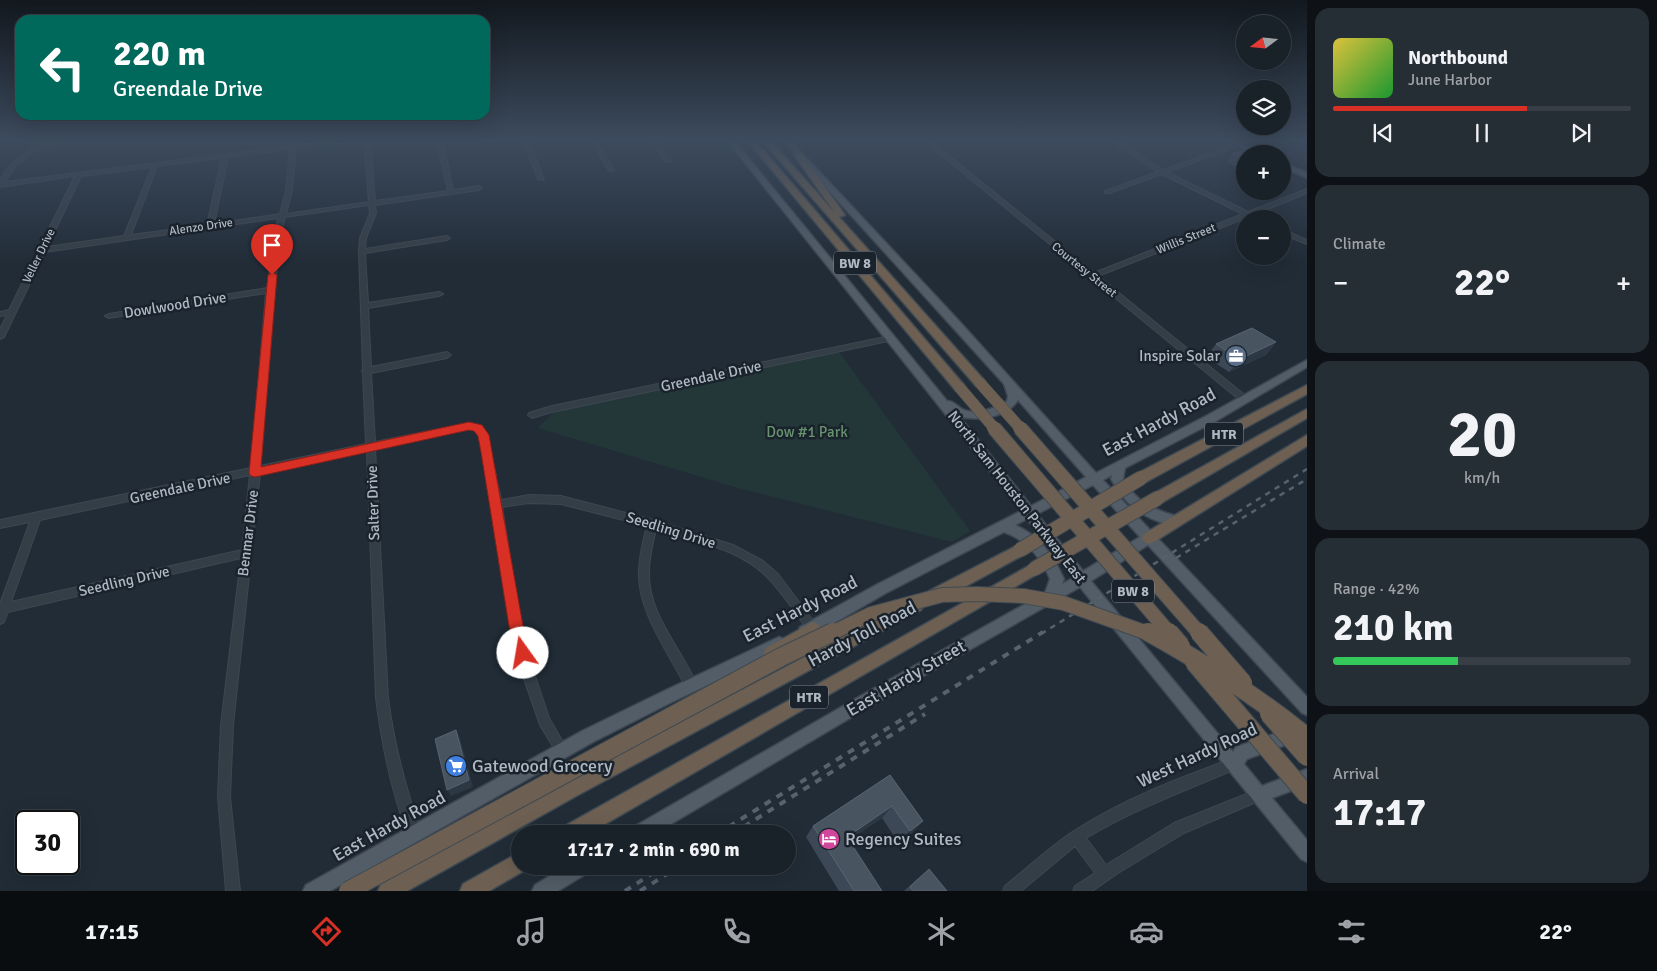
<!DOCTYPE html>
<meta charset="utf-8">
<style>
body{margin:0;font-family:Signika,sans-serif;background:#262e35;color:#f1f3f6;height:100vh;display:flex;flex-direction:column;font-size:19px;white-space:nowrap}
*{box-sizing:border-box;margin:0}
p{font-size:16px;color:#9fa3a8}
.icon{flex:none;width:28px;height:28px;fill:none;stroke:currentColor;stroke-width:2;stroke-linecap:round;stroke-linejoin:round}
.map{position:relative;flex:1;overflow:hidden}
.side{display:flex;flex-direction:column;gap:8px;padding:8px;background:#0e1217;width:350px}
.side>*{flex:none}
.top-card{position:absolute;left:15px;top:15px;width:475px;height:105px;border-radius:15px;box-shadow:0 5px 20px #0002,0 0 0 1px #373e46;background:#00695c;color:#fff;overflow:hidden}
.needle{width:32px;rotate:254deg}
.controls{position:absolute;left:1236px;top:15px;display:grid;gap:10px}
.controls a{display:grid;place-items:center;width:55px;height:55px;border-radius:50%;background:#192129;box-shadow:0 5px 20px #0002,0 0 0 1px #373e46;font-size:25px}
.speed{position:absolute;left:15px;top:810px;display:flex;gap:10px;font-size:25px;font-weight:700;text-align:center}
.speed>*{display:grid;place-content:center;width:65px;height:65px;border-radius:50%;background:#192129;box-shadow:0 5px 20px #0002,0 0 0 1px #373e46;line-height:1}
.speed .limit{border:2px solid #111;border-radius:8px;background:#fff;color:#111}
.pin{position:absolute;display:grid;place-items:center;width:42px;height:42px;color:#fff;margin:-51px -21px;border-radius:50% 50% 50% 0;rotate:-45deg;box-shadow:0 0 5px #0007}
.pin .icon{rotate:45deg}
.me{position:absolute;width:55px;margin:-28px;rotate:347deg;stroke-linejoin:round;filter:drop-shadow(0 0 4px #0008)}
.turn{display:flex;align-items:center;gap:18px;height:105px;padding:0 15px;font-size:22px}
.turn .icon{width:65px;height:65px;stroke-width:2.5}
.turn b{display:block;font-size:35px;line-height:42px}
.big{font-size:38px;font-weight:800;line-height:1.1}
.side .card{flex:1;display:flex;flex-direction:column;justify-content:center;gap:8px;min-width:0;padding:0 18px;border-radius:15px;background:#262e35}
.side .dial{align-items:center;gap:0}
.dial b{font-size:65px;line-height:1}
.song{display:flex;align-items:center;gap:15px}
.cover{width:60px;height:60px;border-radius:8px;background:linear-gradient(135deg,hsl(50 70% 55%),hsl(130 70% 35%))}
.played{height:5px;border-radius:2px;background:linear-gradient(90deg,#d93025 65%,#373e46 65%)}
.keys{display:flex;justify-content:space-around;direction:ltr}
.heat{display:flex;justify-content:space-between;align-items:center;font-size:28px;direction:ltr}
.charge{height:8px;border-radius:4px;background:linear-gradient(90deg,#34c759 42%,#373e46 0)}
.trip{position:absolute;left:511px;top:825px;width:285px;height:50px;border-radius:25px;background:#192129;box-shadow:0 5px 20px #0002,0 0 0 1px #373e46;font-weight:800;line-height:50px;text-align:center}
.tabs{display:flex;height:80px;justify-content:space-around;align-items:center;background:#0a0d10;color:#9fa3a8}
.tabs .icon{width:35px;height:35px}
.tabs .active{color:#d93025}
.tabs b{font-size:22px;color:#f1f3f6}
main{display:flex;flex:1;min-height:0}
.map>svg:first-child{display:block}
.green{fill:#233738}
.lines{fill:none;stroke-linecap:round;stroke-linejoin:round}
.minor-casing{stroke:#3e4751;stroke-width:2}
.major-casing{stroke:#3e4751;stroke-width:3}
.highway-casing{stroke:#3f4952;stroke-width:3}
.minor{fill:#343e47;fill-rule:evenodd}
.major{fill:#525d67;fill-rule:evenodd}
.highway{fill:#6d6052;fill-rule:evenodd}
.rail-far1{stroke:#56626e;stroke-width:2.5;stroke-dasharray:5.5 5.5;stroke-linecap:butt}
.rail{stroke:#56626e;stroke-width:4;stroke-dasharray:7 7;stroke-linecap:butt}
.highway-bridge-far2-casing{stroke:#3f4952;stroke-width:12;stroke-linecap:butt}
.highway-bridge-far1-casing{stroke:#3f4952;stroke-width:16;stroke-linecap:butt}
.highway-bridge-casing{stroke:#3f4952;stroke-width:20;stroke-linecap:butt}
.highway-bridge-far2{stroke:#6d6052;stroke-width:11}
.highway-bridge-far1{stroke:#6d6052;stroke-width:14}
.highway-bridge{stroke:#6d6052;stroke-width:18}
.wall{fill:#3c4855}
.shaded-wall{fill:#2c3844}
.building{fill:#485561;stroke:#586471}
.route{fill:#d93025;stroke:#8d1f18}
.labels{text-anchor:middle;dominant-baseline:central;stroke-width:5;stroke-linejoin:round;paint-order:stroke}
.far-street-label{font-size:12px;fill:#afb9c4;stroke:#1a232c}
.shield{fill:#1a232c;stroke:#828c96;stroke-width:1}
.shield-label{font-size:14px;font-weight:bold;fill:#afb9c4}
.street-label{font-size:15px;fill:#afb9c4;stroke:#1a232c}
.poi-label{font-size:15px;fill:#afb9c4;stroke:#1a232c;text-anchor:end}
.park-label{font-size:15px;fill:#67936e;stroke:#1a232c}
.near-street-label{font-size:18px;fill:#afb9c4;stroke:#1a232c}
.near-poi-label{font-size:18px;fill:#afb9c4;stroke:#1a232c;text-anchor:start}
</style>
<main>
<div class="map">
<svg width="1307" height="891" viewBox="0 0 1307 891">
<rect width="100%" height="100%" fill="#212c37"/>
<path class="green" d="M839,352L970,531L952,542L738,488L538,428L555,411Z"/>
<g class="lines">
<g class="minor-casing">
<path id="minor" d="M67,139H77L32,153L16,165L5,182L345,139H361L358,141L296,148L292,191L286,214L369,202L364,139H370L375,201L448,191L436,139H442L453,190L479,186L482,188L479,190L375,205L376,213L366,238L365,249L447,236L450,238L447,240L365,253L368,303L439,292L443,294L439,296L368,308L371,367L447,352L451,355L447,358L371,373L375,442L469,423L481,426L487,435L501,500L529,495L561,496L653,520L733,545L763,561L778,574L817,626L818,629L817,632L813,634L809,632C797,615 785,596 770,580C742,549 695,541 656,529C653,543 649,557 649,571C647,613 681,648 697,685L695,689L691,691L687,689C670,655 637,611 639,572C639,556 643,542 647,526L561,504L529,503L502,507L521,626L532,667L549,718L568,751L566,755L562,757L558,755L540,725L520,667L511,626L492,504L479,436L475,430L469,429L375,449L388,698C394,745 406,790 422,835L420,840L415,842L410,840C392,795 382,746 376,698L367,451L260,473L233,725L230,797L240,891H226L218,797L221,725L241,558L8,612L4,622L0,624V604L30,522L0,528V520L251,468L266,293L109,318L105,316L109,314L267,288L278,218L45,252L4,337L0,339V329L7,315L0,316V312L9,310L75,176L0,187C0,179 3,175 7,169C23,149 44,144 67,139ZM290,149L286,191L280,214L214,224L228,157ZM222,158L207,225L131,235L157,166ZM152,167L124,236L47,247L81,176ZM369,205L370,213L360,238L359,252L363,369L362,371L363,373L366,444L260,466L274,290L282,228L285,217ZM250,475L242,550L11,602L40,520Z
M522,139H528L544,179L543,180L538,179Z
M589,139H595L614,170L613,171H609Z
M650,139H656L671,161L670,162H666Z
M922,139H928L1094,273L1243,214L1162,174L1109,193H1105V191L1158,172L1107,139H1114L1163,170L1250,139H1258L1167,172L1248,212L1307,189V193L1253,215L1260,219H1252L1248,217L1098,276L1247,397L1248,399L1247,401H1241Z
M1282,229L1307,240V244L1282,234Z
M890,336H893L894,338L893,340L552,412L532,418L528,415L529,413L552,406Z
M1234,758L1238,760L1240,764L1238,768C1186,790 1135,809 1086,838L1106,865L1174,823L1259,789L1263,791L1265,795L1263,799L1184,833L1118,873L1092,891H1073L1075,886L1095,873L1075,846L1021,891H1003L1005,886C1028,868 1049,847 1074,831C1124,799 1179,778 1234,758Z"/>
</g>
<g class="major-casing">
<path id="major" d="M726,139H733L947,401C954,401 958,407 964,410C977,415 996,408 1007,401L1008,396L1004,384L782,139H789L960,322L1096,473L1208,415L1307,360V367L1216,421L1125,468L1123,479C1138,504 1153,509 1179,517L1181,521L1179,525C1173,527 1167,524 1160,522C1137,514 1123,500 1111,479L1112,475L1103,480L1307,697V715L1302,713L1148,545L1091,581L1233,752L1236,747L1242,745L1294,727L1299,730L1302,735L1299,740L1247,759L1244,764L1262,786L1307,769V785L1272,798L1307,840V862L1301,859L1080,587L867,708L654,834H630L632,828L857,698L1045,593L1050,579C1041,557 1026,540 1004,532L886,593L810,637L805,638L800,637L798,632L800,627L876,585L1021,511L928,392ZM1018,400L1086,477L1031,506L959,416C977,422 1008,417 1018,400ZM1093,485L1140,537L1083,571L1037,514ZM1027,519L1073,578L1062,584L1064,579C1053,555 1040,536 1015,525Z
M1224,139H1233L1262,154H1253Z
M1282,162L1307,173V178L1282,167Z
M779,637L784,639L786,644L784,649L674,701L593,742L330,891H303L306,885L582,731L664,691Z
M566,866H592L589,872L558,891H532L535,885Z"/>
</g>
<g class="highway-casing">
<path id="highway" d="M746,139H754L964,385L966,388L964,391H956Z
M761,139H769L835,213L794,155L801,153L845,215L839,217L984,380L986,383L984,386H976Z
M1307,385V394L1146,482H1136L1134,478L1136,474Z
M1307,409V418L1163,502L1158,503L1153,502L1151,498L1153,494Z
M1307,435V446L1154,542L1149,544L1144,542L1142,538L1144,534Z
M1020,544L1025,546L1027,550L1025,554L939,601L934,603L929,601L927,596L929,591Z
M1034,563L1039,565L1041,569L1039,573L588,834H561L563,827Z
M916,598L921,600L924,605L921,610L578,795L407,891H378L381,884L566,783Z
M813,622L818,624L821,629L818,634L778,658L772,660L766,658L764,653L766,648Z
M520,852V866H528L527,869L489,891H460L463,884Z"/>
</g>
<use href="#minor" class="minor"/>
<use href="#major" class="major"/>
<use href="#highway" class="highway"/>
<path class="rail-far1" d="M1176,558L1307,479
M1041,634L1307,469"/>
<path class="rail" d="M717,834L1043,632
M732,834L925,714
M625,891L664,866
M640,891L680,866"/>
<g class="highway-bridge-far2-casing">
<path id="highway-bridge-far2" d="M980,383L1021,429
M960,388L995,429"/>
</g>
<g class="highway-bridge-far1-casing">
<path id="highway-bridge-far1" d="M994,428L1170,634
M1020,428L1200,634
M1020,550L1141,478
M1034,569L1158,498
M830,634L871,614L942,595L977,594L1024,596L1063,603L1150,634"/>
</g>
<g class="highway-bridge-casing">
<path id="highway-bridge" d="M1148,632C1204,663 1257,696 1307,737
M1169,632L1181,646
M1199,632L1243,683
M1194,662L1307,795
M1269,714L1307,757
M348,891L781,657L833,632"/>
</g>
<use href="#highway-bridge-far2" class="highway-bridge-far2"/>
<use href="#highway-bridge-far1" class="highway-bridge-far1"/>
<use href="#highway-bridge" class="highway-bridge"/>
</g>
<path class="wall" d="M1233,153L1245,154V171L1227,162Z
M1276,342L1266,355L1229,372L1206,357L1216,344Z
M890,775L912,833L898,842L882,818L849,840L882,891H839L806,837L813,826Z
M929,869L947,891H904L917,879Z"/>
<path class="shaded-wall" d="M1276,342L1266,355L1229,372L1240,359Z
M456,730L460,738L473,787L451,796L447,790Z
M892,806L882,818L838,848L847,837Z
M923,821L912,833L898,842L910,831Z"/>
<path class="building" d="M1245,150L1253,154H1245V159L1233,153Z
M1252,328L1276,342L1240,359L1216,344Z
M456,730L469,780L447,790L435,739Z
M890,775L923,821L910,831L892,806L847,837L882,891H854L813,826Z
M929,869L947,891H913L910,887Z"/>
<linearGradient id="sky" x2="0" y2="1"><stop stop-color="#12181e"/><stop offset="0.53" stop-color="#3d4b5e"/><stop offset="1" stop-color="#3d4b5e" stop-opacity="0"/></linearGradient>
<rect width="1307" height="264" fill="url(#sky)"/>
<path class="route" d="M272,272L277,275L261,467L469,422L482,425L489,435L492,452L523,626L530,653L528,658L523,660L518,658L509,626L481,452L478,436L474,431L469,430L255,477L251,476L249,473L268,275Z"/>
<defs>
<g id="office-disc" transform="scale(1.125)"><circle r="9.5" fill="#5c6f8a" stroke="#1a232c"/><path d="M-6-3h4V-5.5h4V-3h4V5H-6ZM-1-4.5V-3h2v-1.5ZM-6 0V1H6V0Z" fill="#fff"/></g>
<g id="supermarket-disc" transform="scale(1.125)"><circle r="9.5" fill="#3f7fe0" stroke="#1a232c"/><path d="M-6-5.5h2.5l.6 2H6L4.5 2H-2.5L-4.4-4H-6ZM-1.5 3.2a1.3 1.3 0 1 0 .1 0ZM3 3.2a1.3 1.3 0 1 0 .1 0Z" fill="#fff"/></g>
<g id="hotel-disc" transform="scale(1.125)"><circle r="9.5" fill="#d1479c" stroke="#1a232c"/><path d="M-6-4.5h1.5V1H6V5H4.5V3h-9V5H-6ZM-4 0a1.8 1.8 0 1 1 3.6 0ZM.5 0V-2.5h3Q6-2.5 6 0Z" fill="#fff"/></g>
</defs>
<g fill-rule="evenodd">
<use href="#office-disc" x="1236" y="356"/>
<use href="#supermarket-disc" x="456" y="766"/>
<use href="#hotel-disc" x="829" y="839"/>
</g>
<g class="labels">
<g class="far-street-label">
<text transform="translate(201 227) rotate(-8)">Alenzo Drive</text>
<text transform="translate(1186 239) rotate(-22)">Willis Street</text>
<text transform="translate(39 256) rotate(-64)">Veller Drive</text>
<text transform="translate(1084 270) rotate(39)">Courtesy Street</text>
</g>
<g class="shield">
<rect x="834" y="251.5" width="42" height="23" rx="4"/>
<rect x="1205" y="422.5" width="38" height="23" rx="4"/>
<rect x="1112" y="579.5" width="42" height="23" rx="4"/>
<rect x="790" y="685.5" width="38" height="23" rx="4"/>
</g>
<g class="shield-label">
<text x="855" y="263">BW 8</text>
<text x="1224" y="434">HTR</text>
<text x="1133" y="591">BW 8</text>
<text x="809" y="697">HTR</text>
</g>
<g class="street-label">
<text transform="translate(175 305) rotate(-9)">Dowlwood Drive</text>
<text transform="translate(711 376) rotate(-12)">Greendale Drive</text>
<text transform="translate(180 488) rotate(-12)">Greendale Drive</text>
<text transform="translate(1017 497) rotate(52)">North Sam Houston Parkway East</text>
<text transform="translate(373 503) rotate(-92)">Salter Drive</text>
<text transform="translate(671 530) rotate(17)">Seedling Drive</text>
<text transform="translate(248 533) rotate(-83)">Benmar Drive</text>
<text transform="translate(124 581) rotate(-13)">Seedling Drive</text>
</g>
<g class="poi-label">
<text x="1220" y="356">Inspire Solar</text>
</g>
<g class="park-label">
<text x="807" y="432">Dow #1 Park</text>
</g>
<g class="near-street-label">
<text transform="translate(1159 422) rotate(-28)">East Hardy Road</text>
<text transform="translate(800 609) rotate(-27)">East Hardy Road</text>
<text transform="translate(862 634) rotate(-28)">Hardy Toll Road</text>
<text transform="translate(906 678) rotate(-30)">East Hardy Street</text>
<text transform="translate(1197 755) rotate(-25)">West Hardy Road</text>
<text transform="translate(389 826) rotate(-29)">East Hardy Road</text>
</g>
<g class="near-poi-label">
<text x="472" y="766">Gatewood Grocery</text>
<text x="845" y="839">Regency Suites</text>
</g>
</g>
</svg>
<div class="controls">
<a><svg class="needle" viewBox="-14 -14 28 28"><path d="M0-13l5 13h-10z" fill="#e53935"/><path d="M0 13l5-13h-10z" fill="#9fa3a8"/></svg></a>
<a><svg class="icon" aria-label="layers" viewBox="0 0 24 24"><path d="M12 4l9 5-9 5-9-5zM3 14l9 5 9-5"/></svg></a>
<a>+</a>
<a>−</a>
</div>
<div class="speed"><div class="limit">30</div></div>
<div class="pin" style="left:272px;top:275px;background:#d93025"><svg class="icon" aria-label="arrive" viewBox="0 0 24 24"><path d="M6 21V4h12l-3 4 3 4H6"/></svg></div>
<svg class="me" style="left:523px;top:653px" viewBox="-20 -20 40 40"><circle r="19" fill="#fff"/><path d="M0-13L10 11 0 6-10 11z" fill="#d93025"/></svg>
<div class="trip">17:17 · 2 min · 690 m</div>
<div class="top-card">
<div class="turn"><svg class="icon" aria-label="left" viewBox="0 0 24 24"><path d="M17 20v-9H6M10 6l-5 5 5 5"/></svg><div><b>220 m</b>Greendale Drive</div></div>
</div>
</div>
<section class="side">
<div class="card">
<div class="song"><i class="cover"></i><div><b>Northbound</b><p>June Harbor</p></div></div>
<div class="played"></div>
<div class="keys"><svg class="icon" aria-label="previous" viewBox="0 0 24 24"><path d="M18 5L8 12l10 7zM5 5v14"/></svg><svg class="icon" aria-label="pause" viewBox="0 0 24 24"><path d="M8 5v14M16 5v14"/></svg><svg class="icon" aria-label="next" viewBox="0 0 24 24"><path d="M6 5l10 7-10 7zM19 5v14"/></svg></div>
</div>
<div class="card"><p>Climate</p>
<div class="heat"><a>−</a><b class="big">22°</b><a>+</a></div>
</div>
<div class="card dial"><b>20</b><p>km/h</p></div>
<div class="card"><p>Range · 42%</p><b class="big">210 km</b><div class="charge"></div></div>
<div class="card"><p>Arrival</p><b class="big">17:17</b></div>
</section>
</main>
<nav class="tabs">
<b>17:15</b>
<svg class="icon active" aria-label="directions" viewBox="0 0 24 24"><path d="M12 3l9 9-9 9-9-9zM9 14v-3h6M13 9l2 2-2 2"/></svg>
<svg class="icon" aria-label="music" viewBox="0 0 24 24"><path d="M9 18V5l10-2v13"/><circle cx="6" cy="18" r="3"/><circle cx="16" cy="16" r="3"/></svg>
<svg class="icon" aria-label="phone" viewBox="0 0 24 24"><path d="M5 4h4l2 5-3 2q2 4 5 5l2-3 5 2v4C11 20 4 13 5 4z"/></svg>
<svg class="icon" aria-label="climate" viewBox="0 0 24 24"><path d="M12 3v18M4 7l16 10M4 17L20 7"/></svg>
<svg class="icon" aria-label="car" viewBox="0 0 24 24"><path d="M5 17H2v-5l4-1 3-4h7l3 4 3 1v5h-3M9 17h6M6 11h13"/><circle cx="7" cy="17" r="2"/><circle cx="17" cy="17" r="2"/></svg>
<svg class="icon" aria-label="filters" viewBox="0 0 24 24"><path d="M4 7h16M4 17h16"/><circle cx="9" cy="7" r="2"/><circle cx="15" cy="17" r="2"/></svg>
<b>22°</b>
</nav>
